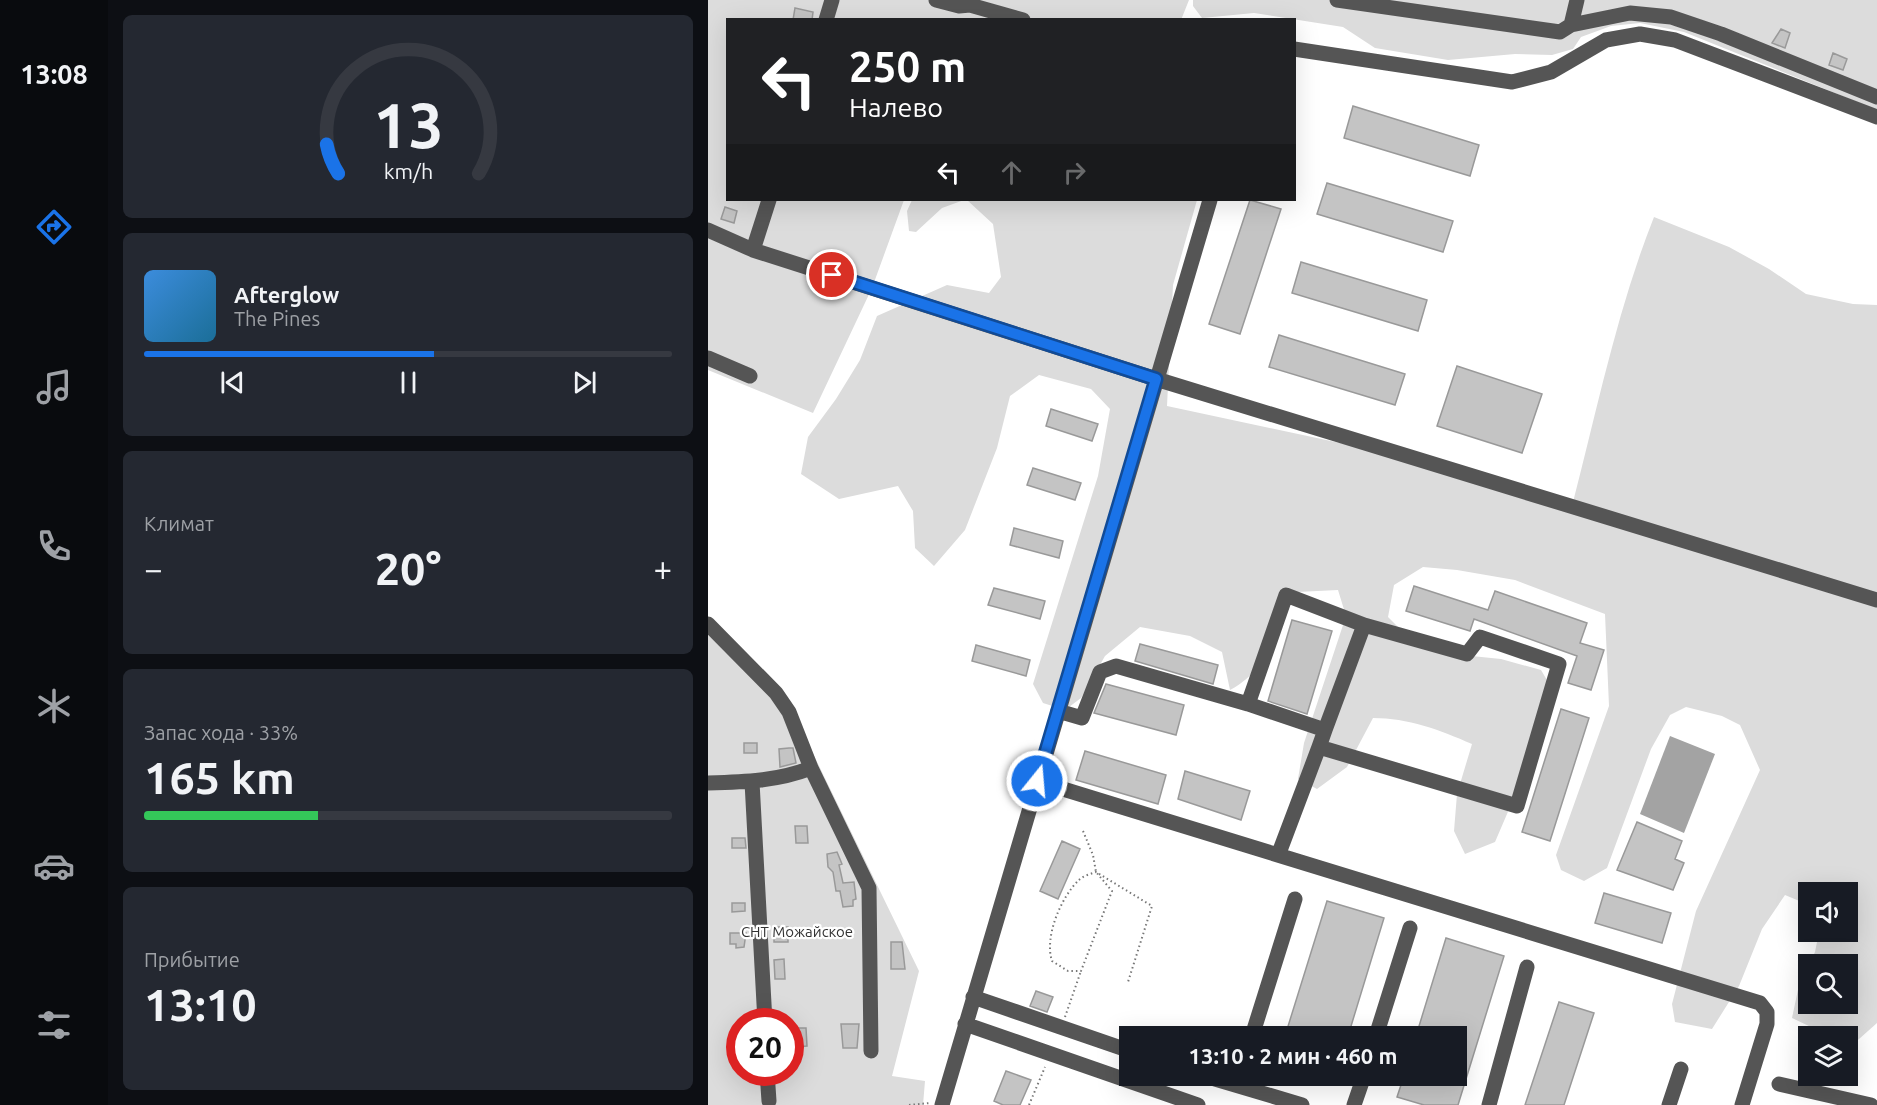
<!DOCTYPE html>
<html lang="ru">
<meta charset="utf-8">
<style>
body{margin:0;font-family:Ubuntu,sans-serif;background:#242831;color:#f1f3f6;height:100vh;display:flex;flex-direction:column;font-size:22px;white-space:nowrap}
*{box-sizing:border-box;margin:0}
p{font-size:20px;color:#9ea1a6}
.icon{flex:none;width:33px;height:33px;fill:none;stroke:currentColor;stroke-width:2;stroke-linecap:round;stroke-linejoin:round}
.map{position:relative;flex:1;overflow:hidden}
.panel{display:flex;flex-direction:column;gap:15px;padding:15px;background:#0d0f14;width:600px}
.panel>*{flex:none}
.banner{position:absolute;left:18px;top:18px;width:570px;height:183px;border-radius:0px;box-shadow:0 6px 24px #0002;background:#202124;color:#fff;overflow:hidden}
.tools{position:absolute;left:1090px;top:882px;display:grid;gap:12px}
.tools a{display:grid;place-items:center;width:60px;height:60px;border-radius:0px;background:#171b24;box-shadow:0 6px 24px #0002;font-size:30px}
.speed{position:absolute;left:18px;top:1008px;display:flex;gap:12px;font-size:30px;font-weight:700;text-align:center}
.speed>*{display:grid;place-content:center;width:78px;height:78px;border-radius:50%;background:#171b24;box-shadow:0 6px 24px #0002;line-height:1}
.speed .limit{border:9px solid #d22;background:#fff;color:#111}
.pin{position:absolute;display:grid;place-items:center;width:51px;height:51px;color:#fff;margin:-26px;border:3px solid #fff;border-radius:50%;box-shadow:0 2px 6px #0007}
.me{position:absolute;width:66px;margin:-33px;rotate:17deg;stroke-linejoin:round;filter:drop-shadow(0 0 4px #0008)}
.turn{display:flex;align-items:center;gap:21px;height:126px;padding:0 24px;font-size:27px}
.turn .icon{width:78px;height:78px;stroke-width:2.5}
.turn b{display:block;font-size:42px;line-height:51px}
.lanes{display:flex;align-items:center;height:57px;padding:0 24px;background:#0003;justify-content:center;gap:30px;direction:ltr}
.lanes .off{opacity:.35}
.big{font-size:45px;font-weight:700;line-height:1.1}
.panel .card{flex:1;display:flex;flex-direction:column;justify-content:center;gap:9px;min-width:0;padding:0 21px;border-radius:9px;background:#242831}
.panel .dial{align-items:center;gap:0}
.dial svg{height:156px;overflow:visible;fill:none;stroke:#363941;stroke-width:7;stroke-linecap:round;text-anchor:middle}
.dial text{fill:#f1f3f6;stroke:none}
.song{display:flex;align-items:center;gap:18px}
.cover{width:72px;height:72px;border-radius:9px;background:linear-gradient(135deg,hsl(210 70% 55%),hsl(200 70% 35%))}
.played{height:6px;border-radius:3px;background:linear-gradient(90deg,#1a73e8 55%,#363941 55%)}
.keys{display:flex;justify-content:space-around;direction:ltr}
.heat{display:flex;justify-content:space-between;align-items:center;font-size:33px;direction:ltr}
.charge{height:9px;border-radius:4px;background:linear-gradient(90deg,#34c759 33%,#363941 0)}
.trip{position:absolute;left:411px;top:1026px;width:348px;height:60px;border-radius:0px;background:#171b24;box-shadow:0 6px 24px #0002;font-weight:700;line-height:60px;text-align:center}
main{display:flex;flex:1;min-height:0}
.tab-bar{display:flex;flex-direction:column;width:108px;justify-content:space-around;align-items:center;background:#090b0e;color:#9ea1a6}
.tab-bar .icon{width:42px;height:42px}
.tab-bar .on{color:#1a73e8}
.tab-bar b{font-size:27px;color:#f1f3f6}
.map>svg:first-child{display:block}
.green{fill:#dcdcdc;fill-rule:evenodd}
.water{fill:#a3a3a3}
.building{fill:#c4c4c4;stroke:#999;stroke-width:1.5}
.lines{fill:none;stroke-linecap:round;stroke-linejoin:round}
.path{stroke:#777;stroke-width:2;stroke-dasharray:1.5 3;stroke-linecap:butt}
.minor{stroke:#555;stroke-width:15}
.route-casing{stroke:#114b97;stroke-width:15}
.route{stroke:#1a73e8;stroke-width:10}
.labels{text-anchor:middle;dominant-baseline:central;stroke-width:4.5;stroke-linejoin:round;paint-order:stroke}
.park-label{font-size:15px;fill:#333;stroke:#fff}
</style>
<main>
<nav class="tab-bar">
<b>13:08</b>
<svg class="icon on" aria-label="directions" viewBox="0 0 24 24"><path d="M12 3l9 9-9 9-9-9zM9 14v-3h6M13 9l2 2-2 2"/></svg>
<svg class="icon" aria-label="music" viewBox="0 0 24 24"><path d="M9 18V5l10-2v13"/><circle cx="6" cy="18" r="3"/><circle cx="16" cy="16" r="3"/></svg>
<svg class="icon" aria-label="phone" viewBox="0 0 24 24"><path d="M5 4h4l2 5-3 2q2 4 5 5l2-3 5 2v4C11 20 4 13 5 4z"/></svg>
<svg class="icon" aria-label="climate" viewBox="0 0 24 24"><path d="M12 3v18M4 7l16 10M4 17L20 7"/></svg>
<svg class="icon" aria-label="car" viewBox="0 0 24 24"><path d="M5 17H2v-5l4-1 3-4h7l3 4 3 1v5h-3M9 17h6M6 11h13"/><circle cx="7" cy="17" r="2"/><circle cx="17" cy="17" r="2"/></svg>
<svg class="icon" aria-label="filters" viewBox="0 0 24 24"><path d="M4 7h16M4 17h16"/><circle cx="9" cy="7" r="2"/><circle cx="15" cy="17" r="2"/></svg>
</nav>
<section class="panel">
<div class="card dial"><svg viewBox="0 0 100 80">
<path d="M14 69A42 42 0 1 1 86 69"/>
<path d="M14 69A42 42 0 0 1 8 54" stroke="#1a73e8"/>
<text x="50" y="56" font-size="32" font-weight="700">13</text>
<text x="50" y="72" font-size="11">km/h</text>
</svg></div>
<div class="card">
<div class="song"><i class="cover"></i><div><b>Afterglow</b><p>The Pines</p></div></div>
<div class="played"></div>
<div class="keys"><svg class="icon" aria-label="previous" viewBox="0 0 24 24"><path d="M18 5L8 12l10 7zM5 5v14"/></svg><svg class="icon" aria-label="pause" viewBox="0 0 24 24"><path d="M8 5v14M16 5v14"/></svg><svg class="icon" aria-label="next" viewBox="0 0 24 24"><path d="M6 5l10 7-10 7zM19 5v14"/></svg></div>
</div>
<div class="card"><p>Климат</p>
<div class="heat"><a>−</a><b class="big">20°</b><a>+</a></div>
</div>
<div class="card"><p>Запас хода · 33%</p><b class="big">165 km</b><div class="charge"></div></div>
<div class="card"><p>Прибытие</p><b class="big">13:10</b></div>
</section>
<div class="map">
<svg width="1169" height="1105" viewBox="0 0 1169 1105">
<rect width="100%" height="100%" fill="#fff"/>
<path class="green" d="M0,0H481L473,20H20V200H196L164,288L105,413L0,370Z
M485,0H1169V110L976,32L932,23L903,26L873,37L865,49L844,55L807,54L740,60L667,48L635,27L546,13L494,18L485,6Z
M204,200H256L234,208L208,232L201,231L199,211Z
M259,200H489L465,285L459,406L679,453L864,506C889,410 909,310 946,217L1021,247L1061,269L1098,294L1145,304L1169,305V1023L1142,1047L1140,1036H1122L1084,1018L1091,985L1101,965V1004H1140V964H1101L1107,952L1111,932H1140V892H1101V905L1077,895L1054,929L1031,986L1004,1029L967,1022L964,1004L988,911L1052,770L1032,725L1014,716L978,707L962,715L943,749L899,868L876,881L853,870L848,855L901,706L897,614L807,580L749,570L715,567L686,585L680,617L701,638L744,654L793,659L833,670L843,687L808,793L787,842L757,854L746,831L749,794L764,744C732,730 700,718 665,718L639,767L609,789L590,779L596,743L638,616L630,590L589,592C559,624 568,666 522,690L514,652L482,636L432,627L397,656L373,698L357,710L335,703L325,684L390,476L402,409L383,389L331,375L302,396L289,448L257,530L226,566L207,548L205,511L190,486L131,499L93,474L100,437L128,399L152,360L169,316L239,285L281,293L293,277L285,224Z
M0,618L75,692L211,971L184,1076L217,1081L215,1105H0ZM32,1022H82V1072H32Z"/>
<path class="water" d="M962,736L1007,754L976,833L932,814Z"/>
<path class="building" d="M87,8L105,12L104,20H85Z
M1073,29L1082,33L1077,48L1064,43Z
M1125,53L1139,59L1135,70L1121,65Z
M645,106L771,145L762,176L636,138Z
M619,183L745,221L735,252L609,214Z
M542,200L573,209L532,334L501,324Z
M17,207L29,211L26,223L13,219Z
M593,262L719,300L710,331L584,293Z
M571,335L697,374L687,405L561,367Z
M749,366L834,394L814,453L729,426Z
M343,409L390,424L384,441L338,426Z
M325,468L373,483L367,500L319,485Z
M306,528L355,541L351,558L302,545Z
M706,586L780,610L787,591L879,623L872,643L896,650L883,690L860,683L869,656L766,619L762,631L698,611Z
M286,588L337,601L332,619L280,605Z
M584,620L624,631L599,714L560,701Z
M432,644L510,665L505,684L427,661Z
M268,645L322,660L318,676L264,661Z
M398,684L476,705L468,735L386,713Z
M853,709L881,718L842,841L814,832Z
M36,743H49V753H36Z
M81,748H85L88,763L72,767L71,749Z
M377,751L458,775L450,804L368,780Z
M477,771L542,791L533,820L470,799Z
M929,822L974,841L967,859L976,863L965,890L909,870Z
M87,826H99L100,843H88Z
M24,838H37L38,848H24Z
M354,841L372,849L350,899L332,891Z
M129,852L134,864L131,865L135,883L146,882L148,899L145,900V906L135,907L132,891H128L125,872L120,867L119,854Z
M896,893L963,913L954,943L887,923Z
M619,901L676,918L640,1036H577Z
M24,903H37V911L24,912Z
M66,927H80V942H66Z
M22,933H38L36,947L28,948V944H22Z
M738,938L796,956L750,1105H716L689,1097L696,1076H748V1036H708Z
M183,942H194L197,969H183Z
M76,959L77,979H67L66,960Z
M328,991L345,997L339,1012L322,1006Z
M851,1002L886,1013L856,1105H817Z
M133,1024H151L149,1048H135Z
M82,1028H98L99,1046L82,1047Z
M298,1071L323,1080L312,1105H295L286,1101Z"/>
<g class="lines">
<path class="path" d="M375,831L385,855L388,872L404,891L373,971H360L344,961C336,937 353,897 371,880C375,876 382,874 388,872L444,906L420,982
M357,1017L373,971
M201,1105L222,1103
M321,1105L337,1067"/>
<path class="minor" d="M228,0L251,6L262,5L315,20
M629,0L852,32L863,25L922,13L963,17L1013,34L1169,97
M118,20L124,0
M863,25L869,0
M586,49L804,82L843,72L898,40L932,34L967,40L1169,117
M0,230L45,250L448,379L1169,600
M45,250L61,200
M0,358L42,376
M0,624L68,693L81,712L103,768L161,888L163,1051
M540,704L578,595L656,625
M350,711L374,718L392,672L408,666L540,704L617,730
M329,781L1052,1003L1059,1012V1024L1034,1105
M44,782L57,1022
M0,783C36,782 70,781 103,768
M571,853L611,747L617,730L656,625L759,654L772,637L851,664L809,806L611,747
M265,997L422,1051
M257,1024L490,1105
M544,1036L587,899
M668,1036L702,928
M59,1072L61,1101
M497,1076L594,1105
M1071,1084L1163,1105
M234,1105L502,200
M646,1105L656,1076
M781,1105L819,967
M961,1105L973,1069"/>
</g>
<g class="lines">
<g class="route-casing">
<path id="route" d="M124,275L448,379L329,781"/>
</g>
<use href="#route" class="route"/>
</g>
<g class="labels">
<g class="park-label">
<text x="89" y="931">СНТ Можайское</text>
</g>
</g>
</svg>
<div class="tools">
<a><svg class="icon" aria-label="sound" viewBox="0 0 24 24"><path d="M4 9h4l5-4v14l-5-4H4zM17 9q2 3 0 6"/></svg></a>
<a><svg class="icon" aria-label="search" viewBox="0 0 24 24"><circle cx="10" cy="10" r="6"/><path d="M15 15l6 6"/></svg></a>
<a><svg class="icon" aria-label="layers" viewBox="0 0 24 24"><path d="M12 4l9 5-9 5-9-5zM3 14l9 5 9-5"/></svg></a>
</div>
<div class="speed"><div class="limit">20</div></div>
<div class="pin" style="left:124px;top:275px;background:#d93025"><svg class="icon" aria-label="arrive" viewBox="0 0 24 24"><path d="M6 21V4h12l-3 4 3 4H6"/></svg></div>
<svg class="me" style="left:329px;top:781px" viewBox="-20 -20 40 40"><circle r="17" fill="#1a73e8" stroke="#fff" stroke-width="3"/><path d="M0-11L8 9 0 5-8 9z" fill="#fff"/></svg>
<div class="trip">13:10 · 2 мин · 460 m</div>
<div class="banner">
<div class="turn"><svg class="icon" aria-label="left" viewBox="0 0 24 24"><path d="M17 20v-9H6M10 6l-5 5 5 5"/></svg><div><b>250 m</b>Налево</div></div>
<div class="lanes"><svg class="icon" aria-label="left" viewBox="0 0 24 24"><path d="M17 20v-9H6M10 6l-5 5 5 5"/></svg><svg class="icon off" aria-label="ahead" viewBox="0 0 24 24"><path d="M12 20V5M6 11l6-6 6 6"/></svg><svg class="icon off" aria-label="right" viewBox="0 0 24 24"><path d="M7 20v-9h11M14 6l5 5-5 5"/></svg></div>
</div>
</div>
</main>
